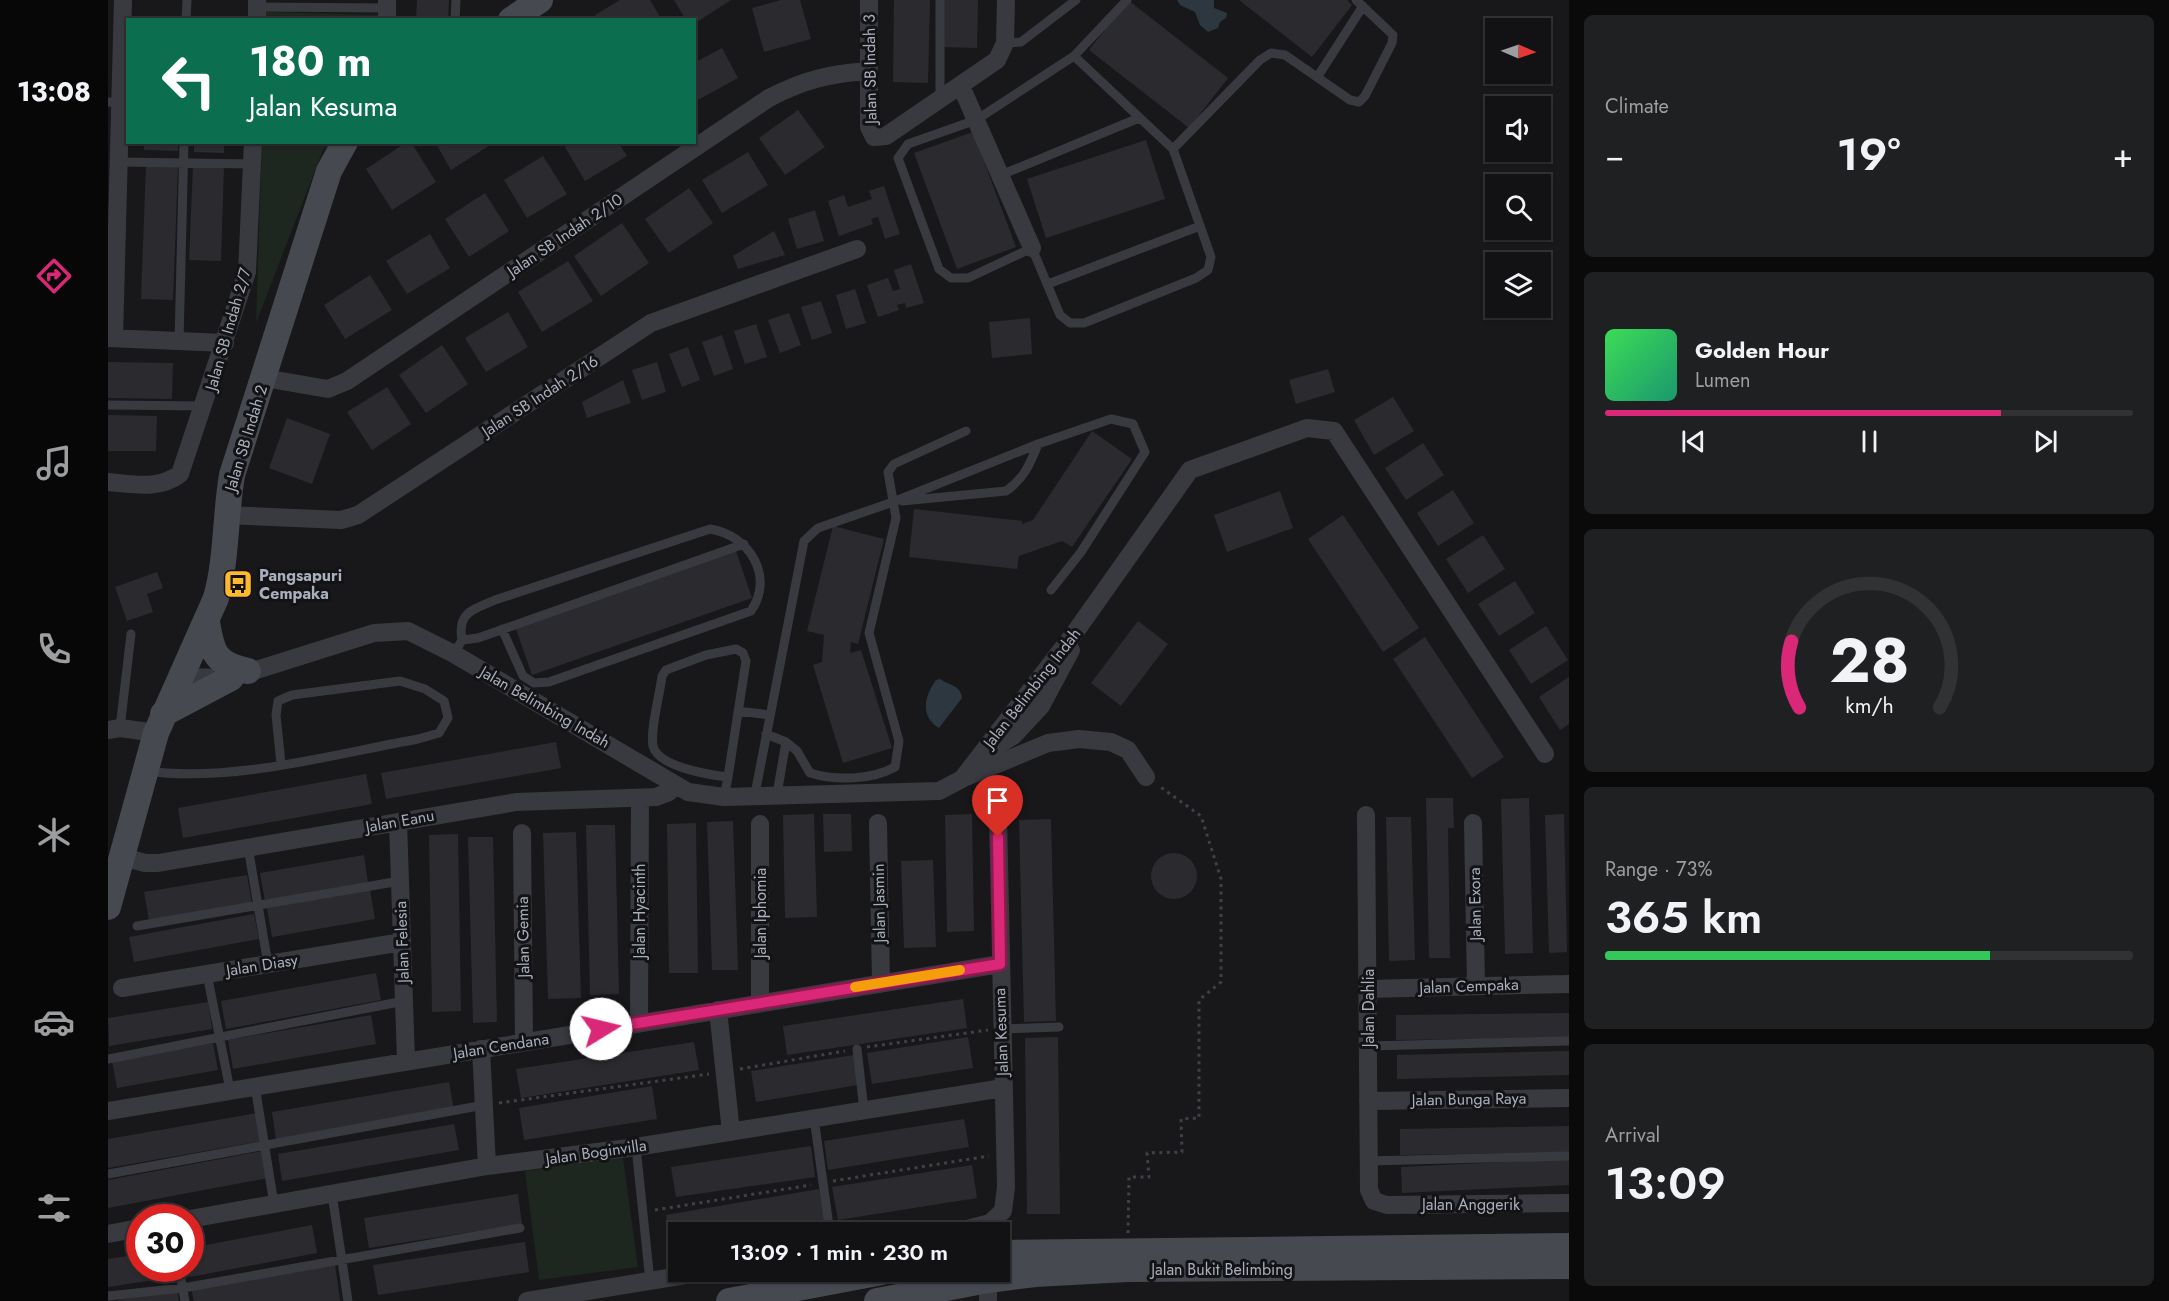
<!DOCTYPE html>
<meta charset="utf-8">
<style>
body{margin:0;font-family:Jost,sans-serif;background:#1f2022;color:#f1f3f6;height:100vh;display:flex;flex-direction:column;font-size:22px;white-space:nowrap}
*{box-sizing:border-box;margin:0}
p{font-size:20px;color:#9c9ea0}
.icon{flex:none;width:33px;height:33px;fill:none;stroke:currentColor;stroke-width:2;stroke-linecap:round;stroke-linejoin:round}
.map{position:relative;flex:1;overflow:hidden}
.drawer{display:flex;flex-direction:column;gap:15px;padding:15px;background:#0a0a0b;width:600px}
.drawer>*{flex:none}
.hud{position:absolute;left:18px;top:18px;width:570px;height:126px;border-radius:0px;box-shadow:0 2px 4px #0004,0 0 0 2px #313234;background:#0b6e4f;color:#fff;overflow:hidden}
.needle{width:39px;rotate:92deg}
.tools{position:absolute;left:1377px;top:18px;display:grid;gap:12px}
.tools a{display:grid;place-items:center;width:66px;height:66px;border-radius:0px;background:#121214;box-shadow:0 2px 4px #0004,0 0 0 2px #313234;font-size:30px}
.speed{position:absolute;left:18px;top:1204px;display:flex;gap:12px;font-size:30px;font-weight:700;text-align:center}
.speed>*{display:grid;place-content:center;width:78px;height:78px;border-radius:50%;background:#121214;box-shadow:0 2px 4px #0004,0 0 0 2px #313234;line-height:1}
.speed .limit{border:9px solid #d22;background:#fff;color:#111}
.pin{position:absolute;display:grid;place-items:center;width:51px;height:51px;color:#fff;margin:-62px -26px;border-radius:50% 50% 50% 0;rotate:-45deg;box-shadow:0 0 6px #0007}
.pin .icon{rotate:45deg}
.me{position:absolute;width:66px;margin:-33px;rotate:81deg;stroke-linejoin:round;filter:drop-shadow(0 0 4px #0008)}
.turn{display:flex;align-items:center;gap:21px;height:126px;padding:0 24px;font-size:27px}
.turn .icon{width:78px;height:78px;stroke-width:2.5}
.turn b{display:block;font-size:42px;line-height:51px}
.big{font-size:45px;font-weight:600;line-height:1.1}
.drawer .card{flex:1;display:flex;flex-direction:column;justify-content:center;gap:9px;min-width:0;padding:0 21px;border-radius:9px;background:#1f2022}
.drawer .dial{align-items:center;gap:0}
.dial svg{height:156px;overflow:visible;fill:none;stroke:#313234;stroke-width:7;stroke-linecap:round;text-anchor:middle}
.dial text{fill:#f1f3f6;stroke:none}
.song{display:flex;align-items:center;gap:18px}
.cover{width:72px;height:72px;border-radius:9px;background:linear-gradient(135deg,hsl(130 70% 55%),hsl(160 70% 35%))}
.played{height:6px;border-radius:3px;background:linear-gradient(90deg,#db2777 75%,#313234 75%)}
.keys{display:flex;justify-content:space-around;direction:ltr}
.heat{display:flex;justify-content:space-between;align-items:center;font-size:33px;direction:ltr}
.charge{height:9px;border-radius:4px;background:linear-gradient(90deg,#34c759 73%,#313234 0)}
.trip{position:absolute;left:560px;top:1222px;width:342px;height:60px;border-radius:0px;background:#121214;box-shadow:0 2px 4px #0004,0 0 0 2px #313234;font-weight:600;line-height:60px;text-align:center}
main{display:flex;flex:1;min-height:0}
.tabs{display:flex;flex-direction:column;width:108px;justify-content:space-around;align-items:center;background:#070708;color:#9c9ea0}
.tabs .icon{width:42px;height:42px}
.tabs .active{color:#db2777}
.tabs b{font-size:27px;color:#f1f3f6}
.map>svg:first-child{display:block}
.green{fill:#1d261f}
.water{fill:#2c3740}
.building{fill:#2b2b2f}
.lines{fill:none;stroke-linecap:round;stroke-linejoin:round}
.path{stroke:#3e4147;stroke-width:3;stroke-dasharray:3 4.5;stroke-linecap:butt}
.lane{stroke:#393a40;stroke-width:9}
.street{stroke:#393a40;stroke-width:18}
.secondary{stroke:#464950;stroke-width:26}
.route-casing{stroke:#8e194d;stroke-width:15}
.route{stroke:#db2777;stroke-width:10}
.slow{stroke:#f59e0b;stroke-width:10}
.labels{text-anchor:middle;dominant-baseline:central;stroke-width:6;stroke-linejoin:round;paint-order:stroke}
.street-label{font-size:16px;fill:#a9afbc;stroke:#131316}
.poi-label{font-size:16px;font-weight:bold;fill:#a9afbc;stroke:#131316;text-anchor:start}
</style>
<main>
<nav class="tabs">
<b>13:08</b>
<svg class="icon active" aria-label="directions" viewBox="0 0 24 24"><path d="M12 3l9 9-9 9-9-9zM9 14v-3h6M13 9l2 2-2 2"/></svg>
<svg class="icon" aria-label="music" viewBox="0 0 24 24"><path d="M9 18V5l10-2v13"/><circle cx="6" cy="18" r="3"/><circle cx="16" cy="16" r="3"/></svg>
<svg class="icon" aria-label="phone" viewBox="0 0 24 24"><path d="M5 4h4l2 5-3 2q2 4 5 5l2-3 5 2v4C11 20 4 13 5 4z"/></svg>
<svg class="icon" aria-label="climate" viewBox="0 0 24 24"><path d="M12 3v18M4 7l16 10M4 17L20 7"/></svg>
<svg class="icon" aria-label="car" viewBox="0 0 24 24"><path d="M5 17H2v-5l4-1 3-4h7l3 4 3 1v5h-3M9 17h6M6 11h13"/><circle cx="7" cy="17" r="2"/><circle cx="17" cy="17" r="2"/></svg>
<svg class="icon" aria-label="filters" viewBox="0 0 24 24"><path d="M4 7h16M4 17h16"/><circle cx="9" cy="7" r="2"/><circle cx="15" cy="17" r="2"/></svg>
</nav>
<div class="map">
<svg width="1461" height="1301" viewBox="0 0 1461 1301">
<rect width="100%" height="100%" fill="#18181b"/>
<path class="green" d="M158,12L270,15V20H158Z
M154,143H223L215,150L148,323Z
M515,1158L530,1267L431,1280L417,1171Z"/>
<path class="water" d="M1069,0H1106V8L1119,13L1118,18L1112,22L1110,28L1100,32L1092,25L1087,12L1072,5Z
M832,679C840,685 853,685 854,698L831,728C811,716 817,695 828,680Z"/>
<path class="building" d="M309,0H341L340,20L308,19Z
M512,0H542L554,20H490L487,15Z
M566,0H623L586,24V20H578Z
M673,0H692L703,39L656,52L644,8Z
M786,0H822L820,83L785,82Z
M834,0H870L869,48L833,47Z
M1020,0L1120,78L1081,128L981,50Z
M1131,0H1239L1244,5L1204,57Z
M614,48L630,78L588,101L586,63Z
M690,110L717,147L677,175L651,138Z
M865,132L908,247L849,269L806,153Z
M1038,140L1057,199L938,238L919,179Z
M36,142H70V151L36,150Z
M86,142H116V153L86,152Z
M299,142H303L328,182L284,210L258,169Z
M327,142H387L343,170Z
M464,142H510L519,156L477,181L457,147Z
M640,152L660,185L614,213L594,180Z
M435,156L459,194L419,218L396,180Z
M38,165L70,166L65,300L33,299Z
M85,166L116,167L113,261L81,260Z
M776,186L792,234L777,239L770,217L763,219L765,224L731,236L720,201L736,195L740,207L764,199L761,191Z
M581,188L605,223L561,253L537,219Z
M377,193L401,231L361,257L337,219Z
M707,210L716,241L689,249L680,219Z
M514,223L541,263L493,296L466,256Z
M666,231L677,255L630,269L625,256Z
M322,234L342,268L299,294L278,261Z
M460,261L485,301L434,332L410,292Z
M803,264L816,303L798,308L797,303L789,305L791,310L770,317L759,285L780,278L785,291L792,289L786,270Z
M262,275L284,310L237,339L216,305Z
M747,289L758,323L738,329L728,295Z
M713,301L724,333L704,340L693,307Z
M400,312L420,347L378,372L357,338Z
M681,313L693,345L672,353L660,320Z
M922,318L924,354L884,358L881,322Z
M648,324L659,357L637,364L626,331Z
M614,335L625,369L606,376L594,342Z
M334,345L360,384L318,413L291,375Z
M580,347L592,380L574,387L561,354Z
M0,362L65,363L64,399L0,398Z
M549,362L558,392L534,400L524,370Z
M1220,369L1227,392L1188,404L1181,380Z
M515,380L523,403L479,418L474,402Z
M279,387L303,424L264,450L239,412Z
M1285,397L1306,431L1266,455L1246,420Z
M0,415L49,416L48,451H0Z
M179,418L222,434L204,484L161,468Z
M984,431L1024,459L964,547L954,541L911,556L909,569L801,557L806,509L914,521V524L925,520Z
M1315,443L1336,475L1298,500L1277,468Z
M1345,490L1366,523L1330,546L1309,513Z
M1172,491L1185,528L1119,552L1106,515Z
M1235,515L1311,628L1275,652L1200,539Z
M725,526L776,539L750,644L743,642L742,653L753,650L784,748L735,763L705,665L714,662L716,635L699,631Z
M1375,535L1397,569L1360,593L1338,559Z
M628,551L644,598L424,675L408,629Z
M49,572L55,588L39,594L45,612L19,621L7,587Z
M1407,581L1427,613L1391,636L1370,604Z
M1030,621L1060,644L1013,706L983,683Z
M1438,626L1460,660L1423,684L1401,650Z
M1317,637L1396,757L1364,778L1285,659Z
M1461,677V724L1452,730L1431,697Z
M448,742L453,768L278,799L273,773Z
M258,774L264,804L75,838L70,808Z
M1318,798H1345L1346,828H1340L1342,958H1321Z
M1421,798L1425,953L1397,954L1393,799Z
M706,814L709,917L677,918L675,815Z
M715,814H743L744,851L716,852Z
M864,814L866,931L839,932L837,815Z
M1456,814L1459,952L1441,953L1437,815Z
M1278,817H1303L1307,960L1281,961Z
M943,819L948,1021L916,1022L911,820Z
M625,821L630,970H604L599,822Z
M588,823L590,973H561L559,824Z
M478,825H507L511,994L482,995Z
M468,832L473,998L440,999L435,833Z
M350,834L353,1011L324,1012L321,835Z
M360,837H385L389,1022L365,1023Z
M1043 876a23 23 0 1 1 46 0a23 23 0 1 1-46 0Z
M256,855L260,883L157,901L152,873Z
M825,860L828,947L796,948L793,861Z
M139,875L144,903L41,920L36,892Z
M262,890L267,919L164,937L159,908Z
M146,914L151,939L26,962L21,937Z
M268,973L273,1000L118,1029L113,1001Z
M855,999L859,1028L679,1055L675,1026Z
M100,1002L104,1029L1,1046L0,1018Z
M1461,1013V1038L1288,1040V1015Z
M263,1015L268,1044L125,1069L120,1040Z
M860,1037L865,1068L764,1084L759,1053Z
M950,1037L952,1214H919L917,1038Z
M586,1042L591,1070L413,1098L408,1069Z
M105,1043L110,1070L9,1088L4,1061Z
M1461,1051V1075L1289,1079V1055Z
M746,1055L750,1085L648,1102L643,1071Z
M341,1082L346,1110L168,1140L164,1112Z
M544,1086L549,1119L416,1140L411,1108Z
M149,1113L154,1141L0,1168V1139Z
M856,1119L861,1147L720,1170L716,1141Z
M346,1124L351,1150L174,1181L170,1154Z
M1461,1126V1152L1292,1155V1129Z
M703,1146L707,1177L568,1197L563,1167Z
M155,1151L160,1178L0,1208V1180Z
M1461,1159V1185L1294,1193L1293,1167Z
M864,1165L869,1198L730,1220L724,1187Z
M711,1189L717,1222L651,1233H570V1246L564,1248L558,1215Z
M410,1194L414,1224L261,1248L256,1218Z
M204,1225L209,1253L82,1277V1248Z
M417,1242L421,1272L270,1295L265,1265Z
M32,1254V1269H66L67,1277L0,1287V1259Z
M227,1264L232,1301H86L83,1288Z
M69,1290L71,1301H10V1300Z"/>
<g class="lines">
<path class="path" d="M759,1047L880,1030
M632,1069L737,1051
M391,1103L601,1074
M725,1181L881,1156
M547,1210L703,1185
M1020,1233L1021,1177H1041L1039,1153L1074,1152L1073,1119L1091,1118V1000L1113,982V879L1093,816L1051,786"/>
<path class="lane" d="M832,0V100
M149,7L279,8
M78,20L79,0
M347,20L348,0
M897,43L913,42L968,0
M966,56L1065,149L1103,257L1100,270L1088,278L976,323H962L952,315L924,248L860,278H843L831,269L790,158L800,144L868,120L966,56L1019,0
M1210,76L1255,6
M0,102L12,103
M1065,149L1152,60L1163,53L1177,55L1242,100L1251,102L1257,96L1284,43L1285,35L1248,0
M11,162L145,164
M893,175L1031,118
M940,284L1092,226
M71,341L76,142
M0,405L97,406
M794,501L898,491C916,479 922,464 930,444
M354,640L370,638L636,544
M346,654L354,640C349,612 365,610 387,600L602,529C641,535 667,576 643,611L441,682L426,683L415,676L394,629
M630,711L662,715
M12,728L23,634
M658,734L678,742
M39,771C124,783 226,754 310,739L331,733L340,718L336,701L317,689L292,681L184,695L170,701L168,715L173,764
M647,794L696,541L710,528L785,502L930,444L1003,419L1025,424L1037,452L973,552L943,590
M669,794L678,742L689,751L702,773C728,781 764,780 787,767L791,741L761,633L788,518L780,472L786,464L858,431
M616,797L620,777L638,661L635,653L628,649L598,655L558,670L554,676C552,694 542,729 545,746C550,767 602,775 620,777
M140,847L160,964
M29,926L292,881
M99,974L122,1090
M893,1029L951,1027
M1260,1046L1461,1041
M749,1049L756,1110
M0,1059L296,1001
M147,1086L166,1204
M706,1118L722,1233
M528,1147L542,1281
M1261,1161L1461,1156
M0,1174L376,1105
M224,1194L240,1301
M71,1269L77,1301
M0,1296L75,1288L412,1228"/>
<path class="street" d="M761,0V127L766,137L778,136L889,60L897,43L898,0
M149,20V0
M279,20V0
M853,86L924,248
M0,338L117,343
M6,338L15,0
M156,378L220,389L239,381L661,98C696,80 720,74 759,71
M0,482C25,484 51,490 72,474L139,272L145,142
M117,515L233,520L250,515L543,323L749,249
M72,677L123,678L266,633L300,631L346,654L580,792L616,797L831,791L854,779L968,631L1082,470L1199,428L1226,431L1437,754
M0,730L12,728L48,733
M882,750L905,736L933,706L963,650
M858,777L940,743L971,739L1003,742L1020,750L1038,777
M1258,815L1261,1190L1266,1201L1279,1205L1461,1203
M290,822L298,1061
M770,823L773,983
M1365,823L1368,986
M414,833L416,1042
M15,857L37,863H50L408,802L548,797L561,792L567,785
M14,988L294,942
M1260,989L1461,984
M652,1003V824
M610,1010L623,1132
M531,1023L532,798
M373,1049L379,1166
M1260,1101L1461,1098
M0,1111L892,964
M82,1219L379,1166L528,1147L895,1088
M844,1233L882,1223L895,1211L898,1187L890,816
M0,1234L32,1228
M419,1301L596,1272
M880,1301V1272"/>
<path class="secondary" d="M403,20L432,0
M99,622C104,653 107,664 140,671
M55,714L123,678
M0,907L48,733L108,598C119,559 117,516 124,475L221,171L237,142
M891,1253L1461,1246
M621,1301L774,1272
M769,1301L880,1280L927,1274L1019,1269L1461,1266"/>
</g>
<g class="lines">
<g class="route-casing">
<path id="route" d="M493,1029L892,964L890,837"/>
</g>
<use href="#route" class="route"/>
<path class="slow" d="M747,987L852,970"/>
</g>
<defs>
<g id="bus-square" transform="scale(1.5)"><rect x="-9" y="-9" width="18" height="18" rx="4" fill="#ffba2c" stroke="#131316"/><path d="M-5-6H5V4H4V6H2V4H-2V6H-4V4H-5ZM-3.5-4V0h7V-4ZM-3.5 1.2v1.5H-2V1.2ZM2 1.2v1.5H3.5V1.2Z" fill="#111"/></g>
</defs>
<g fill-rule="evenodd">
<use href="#bus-square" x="130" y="584"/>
</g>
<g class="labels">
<g class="street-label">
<text transform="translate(762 69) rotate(-91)">Jalan SB Indah 3</text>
<text transform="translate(457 235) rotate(-34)">Jalan SB Indah 2/10</text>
<text transform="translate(120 329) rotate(-74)">Jalan SB Indah 2/7</text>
<text transform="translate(432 396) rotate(-33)">Jalan SB Indah 2/16</text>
<text transform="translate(138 438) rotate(-73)">Jalan SB Indah 2</text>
<text transform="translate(924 688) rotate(-52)">Jalan Belimbing Indah</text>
<text transform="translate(437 707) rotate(30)">Jalan Belimbing Indah</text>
<text transform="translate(292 821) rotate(-10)">Jalan Eanu</text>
<text transform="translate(771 903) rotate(-91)">Jalan Jasmin</text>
<text transform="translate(1367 904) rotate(-91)">Jalan Exora</text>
<text transform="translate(531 911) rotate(-90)">Jalan Hyacinth</text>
<text transform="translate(652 913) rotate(-90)">Jalan Iphomia</text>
<text transform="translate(415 937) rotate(-91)">Jalan Gemia</text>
<text transform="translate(294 942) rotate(-92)">Jalan Felesia</text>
<text transform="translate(154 965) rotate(-9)">Jalan Diasy</text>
<text transform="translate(1361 986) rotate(-2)">Jalan Cempaka</text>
<text transform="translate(1260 1008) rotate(-90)">Jalan Dahlia</text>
<text transform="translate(893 1032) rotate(-92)">Jalan Kesuma</text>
<text transform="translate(393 1046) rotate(-9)">Jalan Cendana</text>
<text transform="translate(1361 1099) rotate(-1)">Jalan Bunga Raya</text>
<text transform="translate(488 1152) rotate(-8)">Jalan Boginvilla</text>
<text x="1363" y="1204">Jalan Anggerik</text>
<text x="1114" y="1269">Jalan Bukit Belimbing</text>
</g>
<g class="poi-label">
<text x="151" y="575">Pangsapuri<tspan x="151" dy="18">Cempaka</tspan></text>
</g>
</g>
</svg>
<div class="tools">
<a><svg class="needle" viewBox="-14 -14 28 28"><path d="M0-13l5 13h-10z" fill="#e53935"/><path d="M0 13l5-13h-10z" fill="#9c9ea0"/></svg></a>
<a><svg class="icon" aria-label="sound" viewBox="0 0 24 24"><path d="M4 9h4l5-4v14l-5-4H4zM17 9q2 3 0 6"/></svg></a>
<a><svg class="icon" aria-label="search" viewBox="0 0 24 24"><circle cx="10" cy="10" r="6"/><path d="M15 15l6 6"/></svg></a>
<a><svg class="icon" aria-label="layers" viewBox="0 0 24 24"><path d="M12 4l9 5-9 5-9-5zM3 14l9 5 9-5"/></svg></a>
</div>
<div class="speed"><div class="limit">30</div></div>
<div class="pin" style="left:890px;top:837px;background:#d93025"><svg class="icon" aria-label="arrive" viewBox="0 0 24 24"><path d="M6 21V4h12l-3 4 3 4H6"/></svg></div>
<svg class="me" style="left:493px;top:1029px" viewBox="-20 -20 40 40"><circle r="19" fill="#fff"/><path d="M0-13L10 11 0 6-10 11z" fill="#db2777"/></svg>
<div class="trip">13:09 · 1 min · 230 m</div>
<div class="hud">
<div class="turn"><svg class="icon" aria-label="left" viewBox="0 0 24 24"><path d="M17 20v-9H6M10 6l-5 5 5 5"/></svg><div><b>180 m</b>Jalan Kesuma</div></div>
</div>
</div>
<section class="drawer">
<div class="card"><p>Climate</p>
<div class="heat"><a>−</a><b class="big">19°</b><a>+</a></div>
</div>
<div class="card">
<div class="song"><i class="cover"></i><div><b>Golden Hour</b><p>Lumen</p></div></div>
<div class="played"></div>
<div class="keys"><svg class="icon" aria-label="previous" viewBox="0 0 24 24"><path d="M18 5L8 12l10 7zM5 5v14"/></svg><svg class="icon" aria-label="pause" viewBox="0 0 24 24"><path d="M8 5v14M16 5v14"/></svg><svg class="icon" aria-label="next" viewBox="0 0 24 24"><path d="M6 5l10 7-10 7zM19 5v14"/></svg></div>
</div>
<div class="card dial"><svg viewBox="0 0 100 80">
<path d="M14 69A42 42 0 1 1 86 69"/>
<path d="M14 69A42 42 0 0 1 10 35" stroke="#db2777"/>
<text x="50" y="56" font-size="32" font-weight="700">28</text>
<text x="50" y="72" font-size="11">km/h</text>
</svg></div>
<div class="card"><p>Range · 73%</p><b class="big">365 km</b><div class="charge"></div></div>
<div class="card"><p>Arrival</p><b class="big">13:09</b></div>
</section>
</main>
